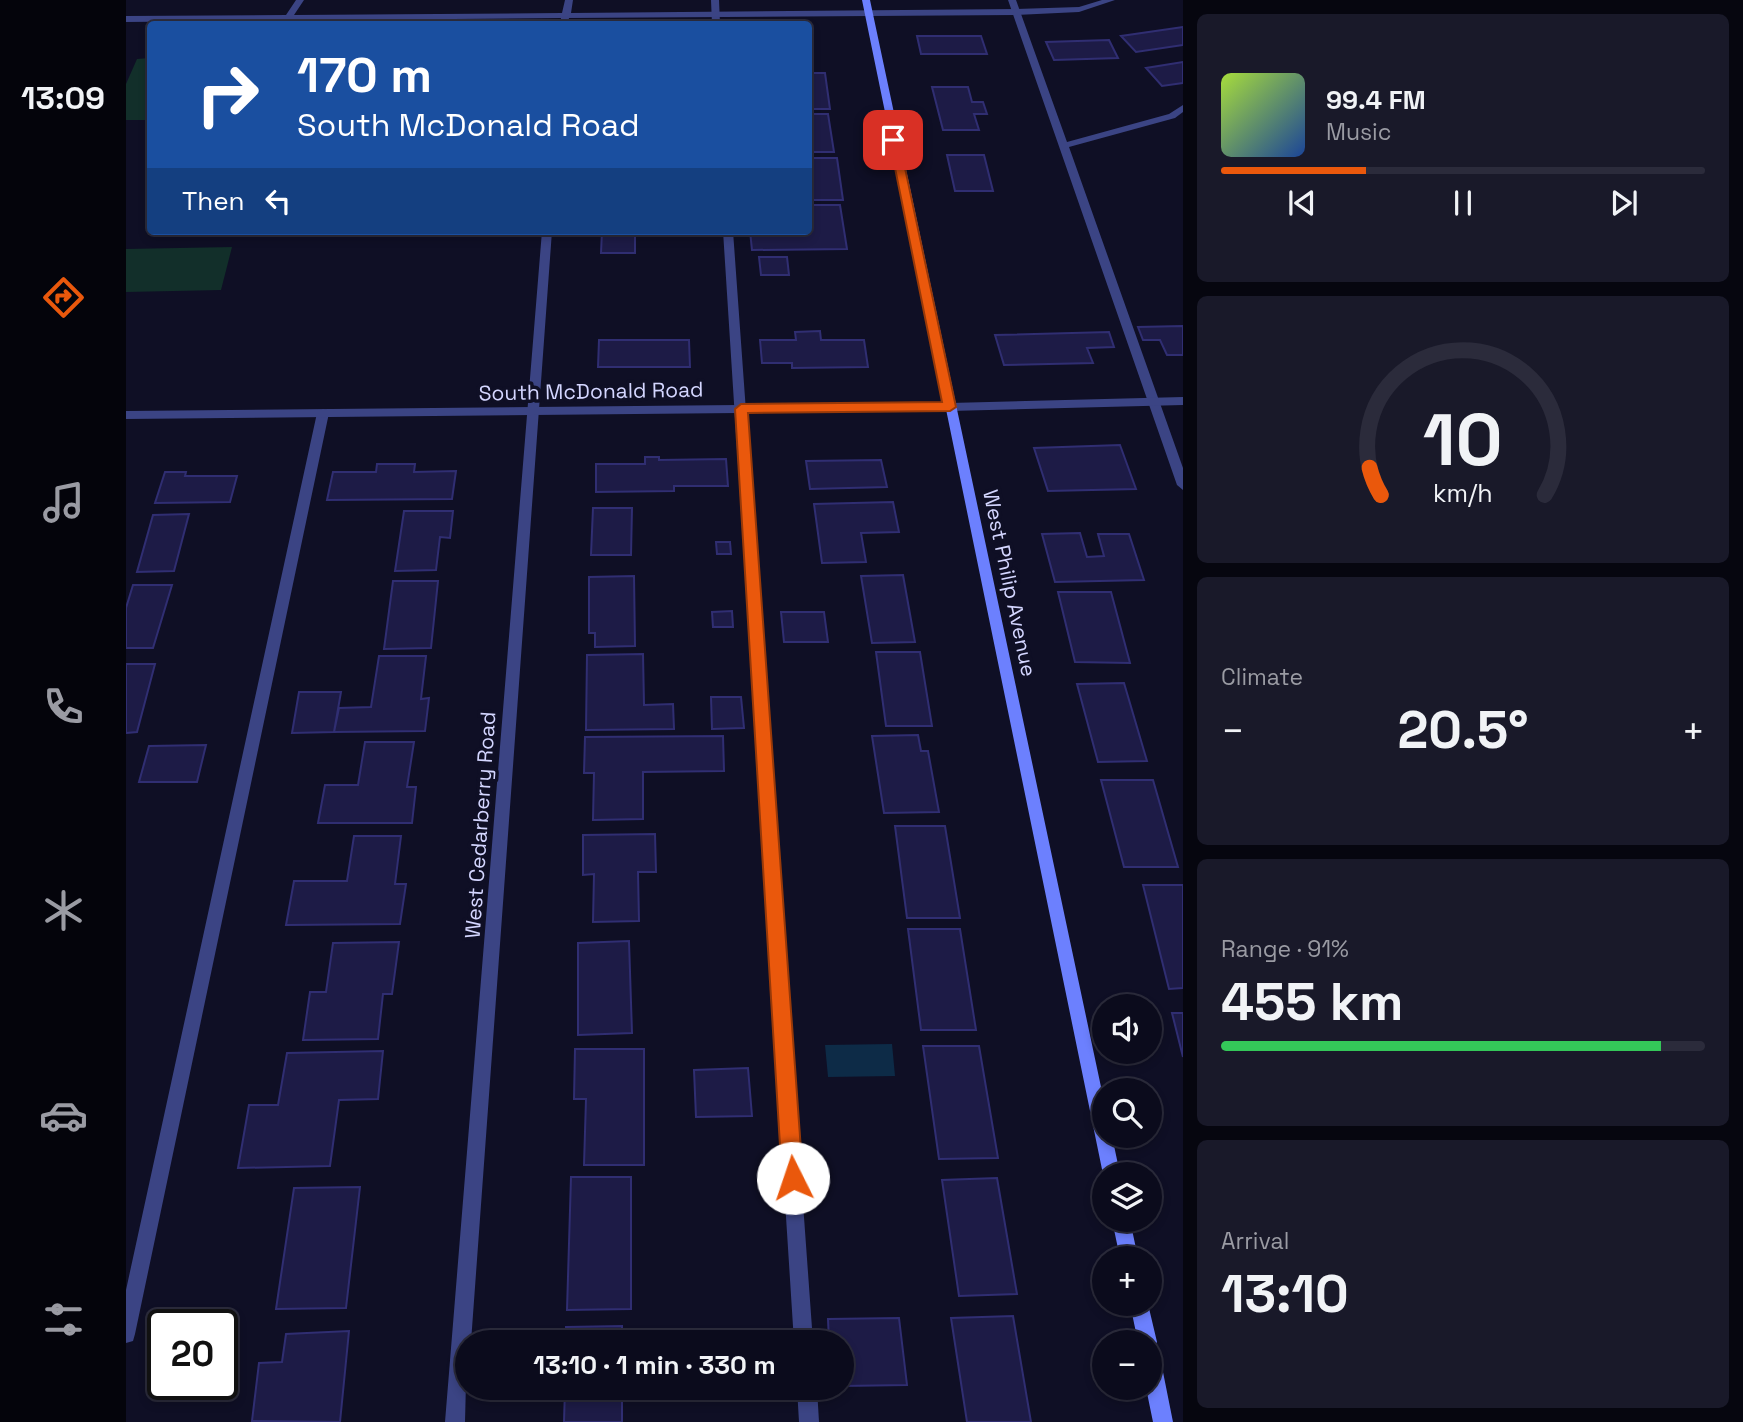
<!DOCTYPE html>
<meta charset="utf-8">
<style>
body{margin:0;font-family:"Space Grotesk",sans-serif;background:#191929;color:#f1f3f6;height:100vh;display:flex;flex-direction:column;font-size:26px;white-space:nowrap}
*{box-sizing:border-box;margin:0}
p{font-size:23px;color:#9a9ba3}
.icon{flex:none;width:38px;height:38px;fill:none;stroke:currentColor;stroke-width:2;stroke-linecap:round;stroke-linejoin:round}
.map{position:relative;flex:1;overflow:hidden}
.drawer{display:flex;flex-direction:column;gap:14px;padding:14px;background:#06060f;width:560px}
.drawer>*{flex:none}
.top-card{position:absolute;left:21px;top:21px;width:665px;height:214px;border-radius:7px;box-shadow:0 4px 10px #0003,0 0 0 2px #2b2b3b;background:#1a4fa0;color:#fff;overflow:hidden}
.fabs{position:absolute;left:966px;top:994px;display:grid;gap:14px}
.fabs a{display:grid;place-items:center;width:70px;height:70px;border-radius:50%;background:#0b0b1c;box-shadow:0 4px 10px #0003,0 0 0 2px #2b2b3b;font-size:35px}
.speed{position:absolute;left:21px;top:1309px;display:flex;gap:14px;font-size:35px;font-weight:700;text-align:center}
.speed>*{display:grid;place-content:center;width:91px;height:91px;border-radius:50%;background:#0b0b1c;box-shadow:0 4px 10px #0003,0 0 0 2px #2b2b3b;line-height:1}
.speed .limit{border:4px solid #111;border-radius:10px;background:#fff;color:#111}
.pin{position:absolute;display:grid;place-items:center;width:60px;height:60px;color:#fff;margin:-30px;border-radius:14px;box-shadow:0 4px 10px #0006}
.me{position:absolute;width:77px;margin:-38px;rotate:356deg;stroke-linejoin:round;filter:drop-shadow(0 0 5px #0008)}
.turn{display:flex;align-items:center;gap:24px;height:147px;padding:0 35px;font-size:32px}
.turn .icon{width:91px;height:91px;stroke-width:2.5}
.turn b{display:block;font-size:49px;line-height:60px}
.then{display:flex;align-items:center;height:66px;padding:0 35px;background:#0003;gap:14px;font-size:26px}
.big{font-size:52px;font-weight:800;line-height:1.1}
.drawer .widget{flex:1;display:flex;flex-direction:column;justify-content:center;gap:10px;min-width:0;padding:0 24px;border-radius:10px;background:#191929}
.drawer .dial{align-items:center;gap:0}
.dial svg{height:182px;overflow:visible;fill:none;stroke:#2b2b3b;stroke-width:7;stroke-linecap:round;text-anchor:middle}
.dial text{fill:#f1f3f6;stroke:none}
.song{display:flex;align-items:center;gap:21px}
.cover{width:84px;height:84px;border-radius:10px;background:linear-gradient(135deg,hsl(80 70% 55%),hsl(220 70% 35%))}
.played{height:7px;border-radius:4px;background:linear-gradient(90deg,#ea580c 30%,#2b2b3b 30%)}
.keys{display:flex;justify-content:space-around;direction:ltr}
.heat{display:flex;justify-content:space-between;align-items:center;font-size:38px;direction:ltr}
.charge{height:10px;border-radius:5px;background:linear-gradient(90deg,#34c759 91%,#2b2b3b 0)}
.trip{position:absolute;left:329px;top:1330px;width:399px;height:70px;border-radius:35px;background:#0b0b1c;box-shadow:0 4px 10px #0003,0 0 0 2px #2b2b3b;font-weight:800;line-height:70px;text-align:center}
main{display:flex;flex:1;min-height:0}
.dock{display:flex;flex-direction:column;width:126px;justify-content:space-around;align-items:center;background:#04040b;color:#9a9ba3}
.dock .icon{width:49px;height:49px}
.dock .active{color:#ea580c}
.dock b{font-size:32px;color:#f1f3f6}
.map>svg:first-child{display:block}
.green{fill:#122f2a}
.water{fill:#0d2b47}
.building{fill:#1d1b46;stroke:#302e72;stroke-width:2}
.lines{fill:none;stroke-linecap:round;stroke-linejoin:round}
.service{fill:#3b4484;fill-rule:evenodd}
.minor{fill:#3b4484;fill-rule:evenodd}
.tertiary{fill:#3b4484;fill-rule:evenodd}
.secondary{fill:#6c80fe;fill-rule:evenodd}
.route{fill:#ea580c;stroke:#983908;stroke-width:2}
.labels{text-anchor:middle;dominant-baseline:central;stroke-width:7;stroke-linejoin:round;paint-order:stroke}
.street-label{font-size:21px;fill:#d4d6ff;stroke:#0f0f25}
</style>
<main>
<nav class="dock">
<b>13:09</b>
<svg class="icon active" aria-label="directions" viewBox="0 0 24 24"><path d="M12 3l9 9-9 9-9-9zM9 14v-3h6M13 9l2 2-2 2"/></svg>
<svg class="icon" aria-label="music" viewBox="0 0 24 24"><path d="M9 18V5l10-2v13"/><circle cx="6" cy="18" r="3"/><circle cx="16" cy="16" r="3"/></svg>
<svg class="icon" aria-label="phone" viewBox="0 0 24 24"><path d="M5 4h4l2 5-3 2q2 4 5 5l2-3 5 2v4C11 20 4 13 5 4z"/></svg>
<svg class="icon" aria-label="climate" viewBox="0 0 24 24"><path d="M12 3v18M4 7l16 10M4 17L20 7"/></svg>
<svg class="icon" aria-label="car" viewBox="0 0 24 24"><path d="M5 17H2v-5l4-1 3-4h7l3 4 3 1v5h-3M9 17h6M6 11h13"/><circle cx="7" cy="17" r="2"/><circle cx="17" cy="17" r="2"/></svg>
<svg class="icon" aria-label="filters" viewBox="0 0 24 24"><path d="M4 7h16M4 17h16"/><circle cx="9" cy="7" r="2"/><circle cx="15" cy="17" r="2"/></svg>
</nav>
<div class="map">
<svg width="1057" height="1422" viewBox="0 0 1057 1422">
<rect width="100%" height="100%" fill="#0f0f25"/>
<path class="green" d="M24,58V120H0V84L11,59Z
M106,247L95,290L0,292V249Z"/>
<path class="water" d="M766,1044L769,1076L702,1077L699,1045Z"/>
<path class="building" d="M1057,27V45L1010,52L995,36Z
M791,36H855L861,54H795Z
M983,40L992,58L928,60L920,42Z
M1057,62V83L1036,86L1020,68Z
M682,73H699L704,109H682Z
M806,87H842L846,102H857L861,114H848L853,130H817Z
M682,114H702L708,152H682Z
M821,155H858L867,191H829Z
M682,158H711L717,200H683Z
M682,205H714L721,249L626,250L624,231H682Z
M476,231H509V253H475Z
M633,257H661L663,275H635Z
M1057,326V355H1041L1034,340H1017L1012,327Z
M694,331L695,340H738L742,367L666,368V363H636L634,340H670L669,332Z
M983,332L988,347L961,348L967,363L878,365L869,335Z
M473,340H563L564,367H472Z
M994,445L1010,489L922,491L908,448Z
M519,457H533V460L600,459L602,486H548V491L470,492V464H519Z
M755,460L761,487L684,489L680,461Z
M251,464H289L288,472L330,471L326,499L201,500L207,472H250Z
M39,472H60L59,476H111L104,502L29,503Z
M767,502L773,532L735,533L740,562L696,563L688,504Z
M467,508H506L505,555H465Z
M278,511H327L324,538L314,537L310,570L269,571Z
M63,514L48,571L11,572L27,515Z
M954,533L961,557L978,556L972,534H1003L1018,580L929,582L916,534Z
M590,542H604L605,554H591Z
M777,575L789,642L746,643L735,576Z
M508,576L509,646L469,647V633H463V577Z
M267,581H312L305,648L258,649Z
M7,585H46L27,648H0V608Z
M932,592H985L1004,663L949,662Z
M606,611L607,627H587L586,612Z
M655,612H698L702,642H658Z
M750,652H794L806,726H760Z
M517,654L518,705L547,704L548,729L460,730L461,655Z
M253,656H300L295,699L303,698L299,731L208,732L213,708L245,707Z
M0,664H29L11,732L0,733Z
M998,683L1021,761L972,762L951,684Z
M173,692H215L208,732L166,733Z
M585,697H615L618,728L586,729Z
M792,735L795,751H802L813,812L758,813L746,736Z
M597,736L598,771L517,772V819L467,820L468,773H458L459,737Z
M239,742H288L281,787H290L286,823H192L199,785H232Z
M80,745L71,782H13L23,746Z
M975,780H1027L1052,867H998Z
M769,826H819L834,918H781Z
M529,834L530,872H512L513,921L467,922L468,874L457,875V835Z
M228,836H275L269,884H280L274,924L160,925L168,881H221Z
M1017,885H1057V988L1043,989Z
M782,929H834L850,1030H795Z
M503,941L506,1033L452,1035V943Z
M273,942L266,994H257L252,1039L177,1040L184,992H200L207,943Z
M1046,1013H1057V1057Z
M797,1046H853L872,1158L813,1159Z
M449,1049H518V1165H458L460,1099H448Z
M257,1051L252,1099L213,1100L204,1166L112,1168L123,1105H152L161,1053Z
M622,1068L626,1116L570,1117L568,1070Z
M445,1177H505V1309L441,1310Z
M871,1178L891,1294L833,1296L816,1180Z
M234,1187L220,1308L150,1309L168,1188Z
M887,1316L905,1422H841L825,1318Z
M773,1318L781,1385L716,1386V1342H703L702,1319Z
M496,1326V1342H440V1327Z
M223,1331L214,1422L126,1421L133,1363L156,1362L160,1334Z
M439,1388H496V1422H438Z"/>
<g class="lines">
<path class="service" d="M585,0H593L594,24H586Z
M882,0H890L941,142L1043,114L1057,105V112L1049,118L943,147L1057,468V490L1051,485Z
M597,231H607L687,1342H668Z
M197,409L203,413L9,1334L7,1341L0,1343V1290L191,413Z
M671,1388H691L693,1422H673Z"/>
<path class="minor" d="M170,0H178L168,15L436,13L439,0H447L445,13L890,9L953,7L976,0H989L953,12L890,15L443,18L442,24H434L435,18L0,22V16L160,15Z
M416,231H426L345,1342H341L339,1422H319Z"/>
<path class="tertiary" d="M1057,397V405L824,411L0,419V411L824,403Z"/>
<path class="secondary" d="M736,0H744L978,1101V1136H986L994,1174H978V1179Z
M986,1220H1004L1012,1258H994Z
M1004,1304H1022L1031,1342L1027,1349L1031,1350L1034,1357L1047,1422H1027L1020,1388H1024V1342H1012Z"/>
</g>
<path class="route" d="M763,138L773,140L830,407L824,411L622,413L677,1178L674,1185L667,1188L659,1185L656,1178L609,409L615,404L816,402Z"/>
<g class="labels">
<g class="street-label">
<text transform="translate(465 391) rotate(-1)">South McDonald Road</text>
<text transform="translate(884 583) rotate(78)">West Philip Avenue</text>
<text transform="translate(354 825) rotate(-86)">West Cedarberry Road</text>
</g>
</g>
</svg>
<div class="fabs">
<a><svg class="icon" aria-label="sound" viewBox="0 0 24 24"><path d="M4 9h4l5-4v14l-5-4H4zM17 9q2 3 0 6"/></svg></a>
<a><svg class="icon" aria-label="search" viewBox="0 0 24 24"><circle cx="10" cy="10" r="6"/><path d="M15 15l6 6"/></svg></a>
<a><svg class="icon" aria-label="layers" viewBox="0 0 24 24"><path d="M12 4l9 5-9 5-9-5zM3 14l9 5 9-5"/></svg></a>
<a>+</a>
<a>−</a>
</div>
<div class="speed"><div class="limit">20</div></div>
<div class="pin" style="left:767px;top:140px;background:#d93025"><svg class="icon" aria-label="arrive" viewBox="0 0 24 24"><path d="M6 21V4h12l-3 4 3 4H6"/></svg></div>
<svg class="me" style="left:667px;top:1178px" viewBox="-20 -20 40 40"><circle r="19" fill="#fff"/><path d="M0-13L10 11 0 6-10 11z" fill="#ea580c"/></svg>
<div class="trip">13:10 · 1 min · 330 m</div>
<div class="top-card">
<div class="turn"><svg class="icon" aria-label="right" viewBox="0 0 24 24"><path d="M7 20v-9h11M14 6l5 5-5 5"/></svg><div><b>170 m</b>South McDonald Road</div></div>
<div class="then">Then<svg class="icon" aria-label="left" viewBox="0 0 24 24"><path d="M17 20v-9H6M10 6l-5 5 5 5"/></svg></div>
</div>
</div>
<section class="drawer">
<div class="widget">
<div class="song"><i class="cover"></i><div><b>99.4 FM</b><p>Music</p></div></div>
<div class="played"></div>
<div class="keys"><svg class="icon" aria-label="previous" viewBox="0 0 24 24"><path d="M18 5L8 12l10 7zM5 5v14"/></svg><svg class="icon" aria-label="pause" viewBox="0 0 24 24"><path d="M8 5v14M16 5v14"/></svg><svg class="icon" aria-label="next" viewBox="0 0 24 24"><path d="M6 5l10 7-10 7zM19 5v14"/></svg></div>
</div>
<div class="widget dial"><svg viewBox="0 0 100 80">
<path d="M14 69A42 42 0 1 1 86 69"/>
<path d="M14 69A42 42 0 0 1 9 57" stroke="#ea580c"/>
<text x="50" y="56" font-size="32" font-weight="700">10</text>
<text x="50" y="72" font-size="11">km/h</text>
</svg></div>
<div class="widget"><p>Climate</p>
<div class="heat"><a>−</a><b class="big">20.5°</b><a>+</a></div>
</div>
<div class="widget"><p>Range · 91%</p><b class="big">455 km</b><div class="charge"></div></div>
<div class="widget"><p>Arrival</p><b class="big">13:10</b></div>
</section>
</main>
